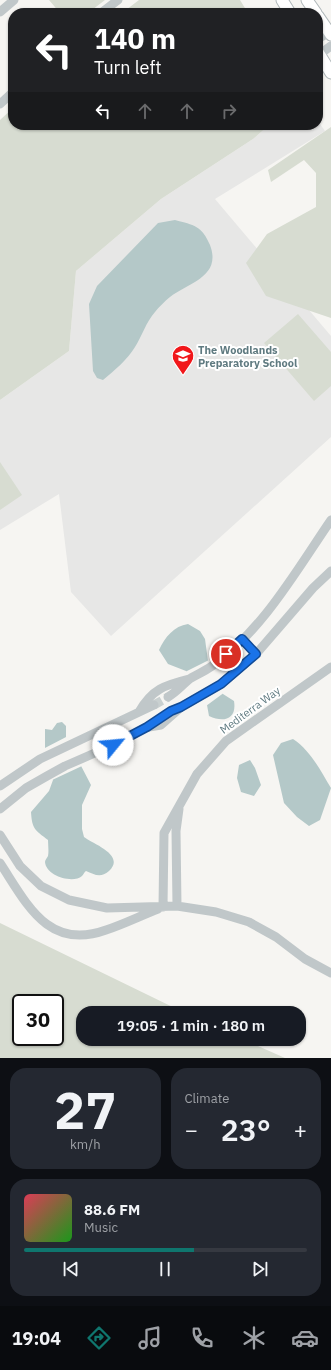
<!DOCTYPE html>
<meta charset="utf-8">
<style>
body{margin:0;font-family:"IBM Plex Sans",sans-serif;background:#242831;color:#f1f3f6;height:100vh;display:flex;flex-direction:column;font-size:15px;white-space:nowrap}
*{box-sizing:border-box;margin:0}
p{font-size:13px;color:#9ea1a6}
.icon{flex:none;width:22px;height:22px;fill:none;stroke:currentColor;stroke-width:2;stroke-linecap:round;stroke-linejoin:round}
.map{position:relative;height:1058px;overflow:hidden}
.details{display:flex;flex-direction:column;gap:10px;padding:10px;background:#0d0f14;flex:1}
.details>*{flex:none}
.top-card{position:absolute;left:8px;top:8px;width:315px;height:122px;border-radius:16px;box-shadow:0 1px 3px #0004;background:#202124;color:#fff;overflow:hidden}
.speed{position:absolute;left:12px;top:994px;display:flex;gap:8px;font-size:20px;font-weight:700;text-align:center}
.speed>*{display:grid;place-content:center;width:52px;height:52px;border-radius:50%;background:#171b24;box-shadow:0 1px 3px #0004;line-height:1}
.speed .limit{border:2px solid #111;border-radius:6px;background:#fff;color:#111}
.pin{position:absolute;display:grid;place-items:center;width:34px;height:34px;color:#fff;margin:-17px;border:2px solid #fff;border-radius:50%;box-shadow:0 1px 4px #0007}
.me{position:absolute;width:44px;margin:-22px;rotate:62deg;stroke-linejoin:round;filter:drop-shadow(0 0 3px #0008)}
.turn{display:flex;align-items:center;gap:14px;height:84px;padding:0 20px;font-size:18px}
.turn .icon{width:52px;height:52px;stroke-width:2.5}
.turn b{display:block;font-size:28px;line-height:34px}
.lanes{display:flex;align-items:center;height:38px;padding:0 20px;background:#0003;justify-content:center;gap:20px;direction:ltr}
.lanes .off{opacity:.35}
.big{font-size:30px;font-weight:600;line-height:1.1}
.details .card{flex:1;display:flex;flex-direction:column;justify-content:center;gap:6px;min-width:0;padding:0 14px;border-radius:16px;background:#242831}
.details .dial{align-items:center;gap:0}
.dial b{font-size:52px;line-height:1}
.song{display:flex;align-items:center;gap:12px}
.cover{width:48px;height:48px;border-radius:6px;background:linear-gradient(135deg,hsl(350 70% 55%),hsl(120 70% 35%))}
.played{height:4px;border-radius:2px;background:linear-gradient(90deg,#0f766e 60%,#363941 60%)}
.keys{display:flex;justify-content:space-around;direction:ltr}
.heat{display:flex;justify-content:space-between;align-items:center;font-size:22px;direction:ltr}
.details .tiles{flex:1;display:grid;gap:10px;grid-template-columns:1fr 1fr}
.card:last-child{grid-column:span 2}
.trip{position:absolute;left:76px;top:1006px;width:230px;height:40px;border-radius:16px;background:#171b24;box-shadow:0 1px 3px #0004;font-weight:600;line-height:40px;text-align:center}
.menu{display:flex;height:64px;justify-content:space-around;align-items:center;background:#090b0e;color:#9ea1a6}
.menu .icon{width:28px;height:28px}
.menu .selected{color:#0f766e}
.menu b{font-size:18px;color:#f1f3f6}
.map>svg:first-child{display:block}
.built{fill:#e7e7e6}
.green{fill:#d7dcd1;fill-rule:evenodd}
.water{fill:#b4c8c8}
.pier{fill:#f6f5f2}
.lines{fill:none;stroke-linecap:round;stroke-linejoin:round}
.minor-tunnel{stroke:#c9d0d0;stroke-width:9;stroke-dasharray:9 4.5;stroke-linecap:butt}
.major-casing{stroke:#b1b9bb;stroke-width:13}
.minor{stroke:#c0c7c9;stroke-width:9}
.major{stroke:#fff;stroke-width:11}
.route-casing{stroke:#114b97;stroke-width:10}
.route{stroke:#1a73e8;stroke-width:7}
.labels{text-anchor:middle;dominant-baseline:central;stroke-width:4;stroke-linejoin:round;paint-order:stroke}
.poi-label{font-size:11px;font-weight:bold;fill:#5f7a80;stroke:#fff;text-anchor:start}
.street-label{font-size:11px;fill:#5f7a80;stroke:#fff}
</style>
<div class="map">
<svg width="331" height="1058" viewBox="0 0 331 1058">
<rect width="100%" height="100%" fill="#f6f5f2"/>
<path class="built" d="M318,121L325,131L215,199L331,336V437L111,636L71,592L59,494L0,530V400L69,351L76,271L161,199L253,139L269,125H318Z"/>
<path class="green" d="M49,0H105L88,13H60Z
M139,0H240L248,13H122Z
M13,108V125H269L253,139L161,199L76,271L69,351L0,400V120Z
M331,127V318L266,296L246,263L267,234L316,207V173L304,160L271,182L268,170Z
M298,314L331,352V386L314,401L264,343Z
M0,462L22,495L0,510Z
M0,923L185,1013H83V1039H242L285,1058H0ZM21,1003H55V1037H21Z"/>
<path class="water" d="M175,220C194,225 202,226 210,245C222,277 188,283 170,297C165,301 159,307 155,312C146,322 142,336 135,347C127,360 115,370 103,380L97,378L93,371L89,304L97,286L158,223Z
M188,624L200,631L205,639L208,661L223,694L234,701C237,719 224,723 209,716L207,705L186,671L168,664L159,650C165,637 174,626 188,624Z
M62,722L66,726V737L91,785L82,805V829L84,837C93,844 126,855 109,871C100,879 94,874 86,871C84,872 84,874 82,876C73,884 46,876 45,862C45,860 47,858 48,856C49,851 48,845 48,840C35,830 32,829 31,812L49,791L53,780L45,748V729L52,730L57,723Z
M293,739C311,751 320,770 331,788L320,820L309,826L297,817L284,803L273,755L281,743Z
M250,760L255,768L261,785L254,796L241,792L237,778L239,765Z"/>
<path class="pier" d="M209,660L225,692L206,706L185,672Z
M68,736L82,766L50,781L43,749Z"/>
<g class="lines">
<path class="minor-tunnel" d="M154,705L168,697"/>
<g class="major-casing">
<path id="major" d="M282,0L290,13
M307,0L316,13
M318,16L331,35
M318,52L331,73"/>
</g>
<path class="minor" d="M0,12L14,0
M101,13L118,0
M318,39L331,31
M320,54L331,46
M0,104L13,92
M242,639L256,654
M168,697C177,692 183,684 191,678C198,674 205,671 212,666C263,630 296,571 331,520
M139,712C152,689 165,685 189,679
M149,727L161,725L178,710
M0,786L40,759L154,705
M0,809L26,788L47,776L65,766L113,745L147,727L171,711L181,707L221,684L256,654L313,588L331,571
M0,835L20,866L41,886L69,900L107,908L177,906L216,912L249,922L276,937L305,959L331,973
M0,863C27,904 48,951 106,930C124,924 140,916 158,909
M177,906L176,831L179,809
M163,907L164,833L197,774L226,741L331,667"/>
<use href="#major" class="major"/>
</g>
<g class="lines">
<g class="route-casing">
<path id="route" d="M113,745L147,727L171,711L181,707L221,684L256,654L242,639L226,654"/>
</g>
<use href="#route" class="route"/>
</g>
<defs>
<g id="school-pin" transform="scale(1.15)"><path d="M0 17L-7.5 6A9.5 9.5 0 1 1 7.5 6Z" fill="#f1171a" stroke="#fff"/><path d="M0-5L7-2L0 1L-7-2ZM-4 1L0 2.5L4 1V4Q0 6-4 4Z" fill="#fff"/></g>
</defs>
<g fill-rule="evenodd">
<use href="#school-pin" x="183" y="356"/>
</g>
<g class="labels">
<g class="poi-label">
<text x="198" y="350">The Woodlands<tspan x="198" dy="13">Preparatory School</tspan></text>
</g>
<g class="street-label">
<text transform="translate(250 710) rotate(-36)">Mediterra Way</text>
</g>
</g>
</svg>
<div class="speed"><div class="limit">30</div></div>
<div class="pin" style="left:226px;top:654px;background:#d93025"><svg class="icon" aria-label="arrive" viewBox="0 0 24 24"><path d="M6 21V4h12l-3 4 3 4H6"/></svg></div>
<svg class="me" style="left:113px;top:745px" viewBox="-20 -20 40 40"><circle r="19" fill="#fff"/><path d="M0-13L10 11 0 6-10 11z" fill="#1a73e8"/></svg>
<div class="trip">19:05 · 1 min · 180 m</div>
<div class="top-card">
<div class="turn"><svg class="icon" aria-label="left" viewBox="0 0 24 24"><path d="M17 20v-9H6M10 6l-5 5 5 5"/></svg><div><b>140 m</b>Turn left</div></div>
<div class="lanes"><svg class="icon" aria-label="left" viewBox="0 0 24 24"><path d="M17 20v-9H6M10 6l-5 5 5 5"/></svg><svg class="icon off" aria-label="ahead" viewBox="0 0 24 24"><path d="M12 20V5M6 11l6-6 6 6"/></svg><svg class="icon off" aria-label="ahead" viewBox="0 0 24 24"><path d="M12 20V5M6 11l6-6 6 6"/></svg><svg class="icon off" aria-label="right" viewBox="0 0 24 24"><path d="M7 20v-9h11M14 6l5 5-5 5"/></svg></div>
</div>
</div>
<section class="details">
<div class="tiles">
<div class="card dial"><b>27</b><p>km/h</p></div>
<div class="card"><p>Climate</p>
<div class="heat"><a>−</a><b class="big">23°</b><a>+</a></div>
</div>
<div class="card">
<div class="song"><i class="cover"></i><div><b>88.6 FM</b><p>Music</p></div></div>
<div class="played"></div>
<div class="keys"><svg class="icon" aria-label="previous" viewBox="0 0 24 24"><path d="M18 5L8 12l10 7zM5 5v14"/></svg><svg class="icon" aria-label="pause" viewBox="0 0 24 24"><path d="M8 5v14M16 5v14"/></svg><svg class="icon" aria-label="next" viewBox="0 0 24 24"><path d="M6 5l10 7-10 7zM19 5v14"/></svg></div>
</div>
</div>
</section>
<nav class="menu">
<b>19:04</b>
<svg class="icon selected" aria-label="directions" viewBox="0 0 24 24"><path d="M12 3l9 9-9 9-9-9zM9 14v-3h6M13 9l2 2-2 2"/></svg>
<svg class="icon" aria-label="music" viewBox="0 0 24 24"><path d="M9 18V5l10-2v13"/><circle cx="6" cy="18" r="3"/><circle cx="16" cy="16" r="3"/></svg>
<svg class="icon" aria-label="phone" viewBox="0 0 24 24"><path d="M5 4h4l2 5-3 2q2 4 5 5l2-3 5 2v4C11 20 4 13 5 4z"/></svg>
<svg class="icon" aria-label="climate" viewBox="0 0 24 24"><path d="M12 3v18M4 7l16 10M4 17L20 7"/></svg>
<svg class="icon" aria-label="car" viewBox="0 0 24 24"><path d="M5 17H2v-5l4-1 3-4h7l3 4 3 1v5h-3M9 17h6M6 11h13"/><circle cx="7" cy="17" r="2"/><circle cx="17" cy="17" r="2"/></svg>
</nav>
